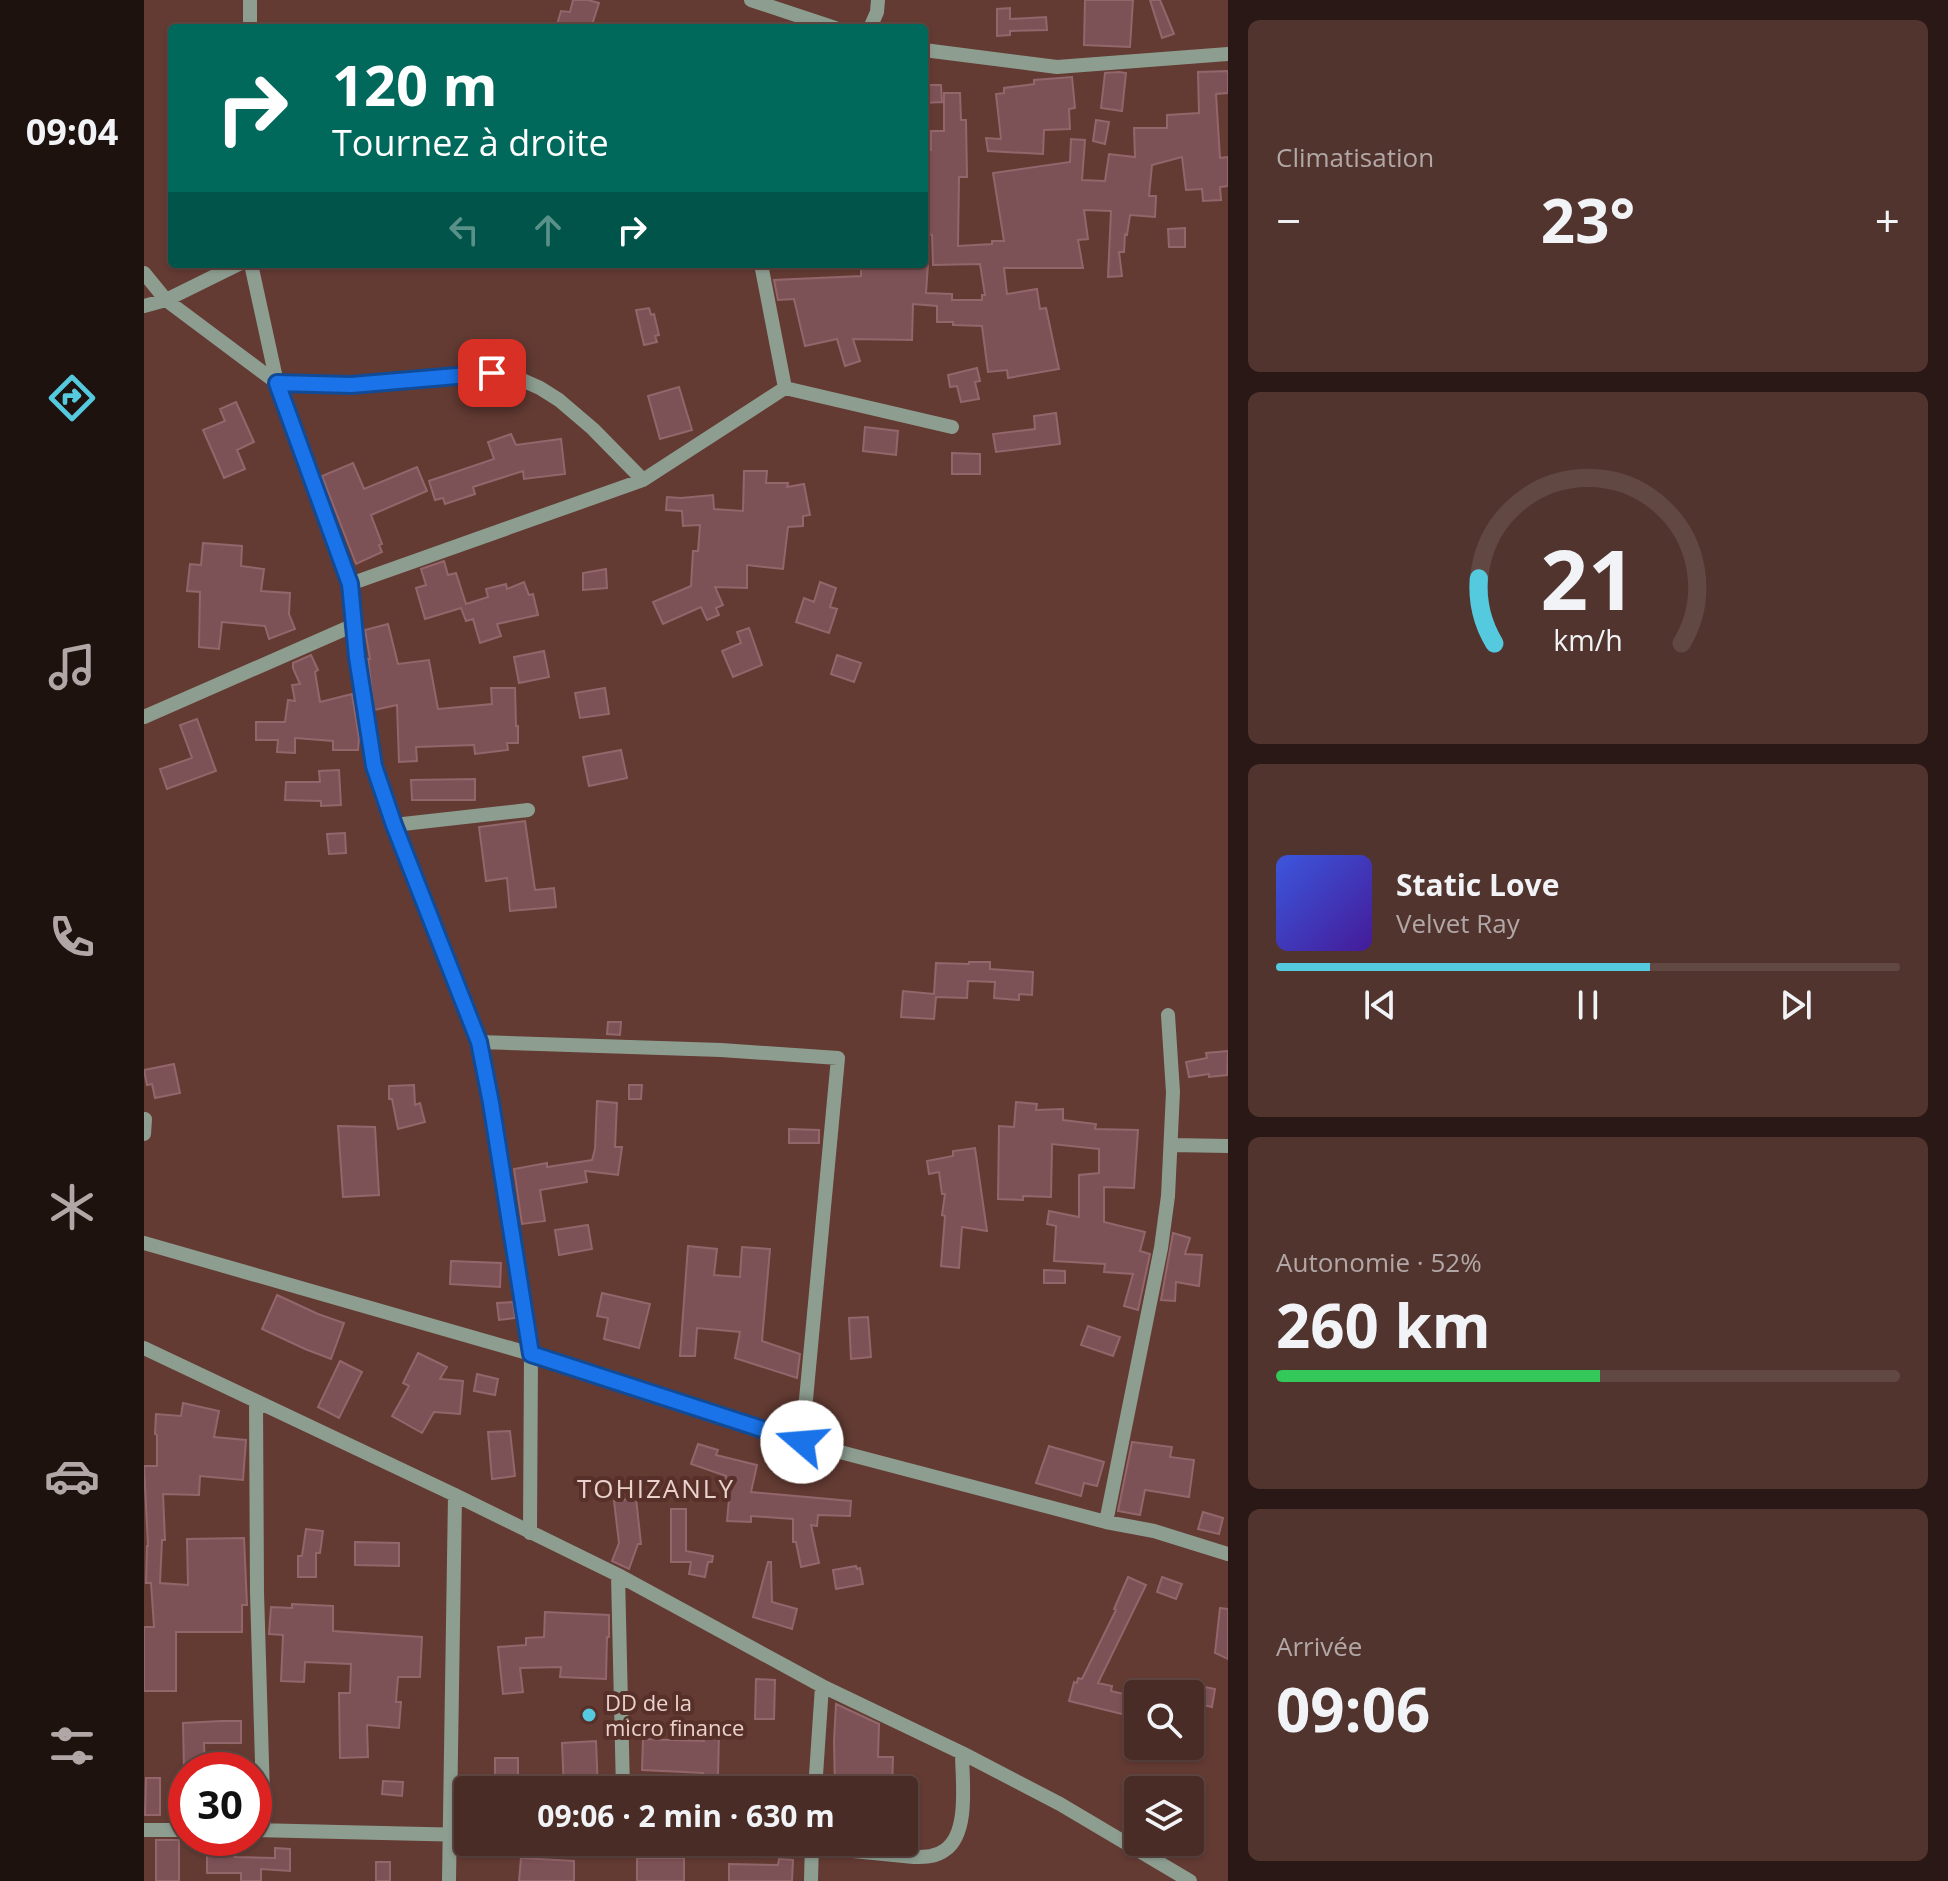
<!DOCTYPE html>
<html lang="fr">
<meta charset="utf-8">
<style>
body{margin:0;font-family:"Open Sans",sans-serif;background:#51342e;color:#f1f3f6;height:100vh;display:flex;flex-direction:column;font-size:30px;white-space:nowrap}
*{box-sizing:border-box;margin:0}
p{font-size:26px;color:#b2a7a7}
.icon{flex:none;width:44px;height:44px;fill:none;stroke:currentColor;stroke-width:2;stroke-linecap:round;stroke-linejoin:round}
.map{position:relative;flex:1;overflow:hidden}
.sheet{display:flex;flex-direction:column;gap:20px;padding:20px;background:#291815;width:720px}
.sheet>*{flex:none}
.banner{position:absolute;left:24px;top:24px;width:760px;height:244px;border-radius:8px;box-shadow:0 2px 6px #0004,0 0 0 2px #614843;background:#00695c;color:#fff;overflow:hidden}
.buttons{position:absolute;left:980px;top:1680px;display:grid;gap:16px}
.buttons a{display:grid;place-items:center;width:80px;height:80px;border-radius:8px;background:#4a2c26;box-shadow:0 2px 6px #0004,0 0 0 2px #614843;font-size:40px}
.speed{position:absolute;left:24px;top:1752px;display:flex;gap:16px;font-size:40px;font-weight:700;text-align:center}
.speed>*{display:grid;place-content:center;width:104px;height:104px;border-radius:50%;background:#4a2c26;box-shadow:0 2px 6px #0004,0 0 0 2px #614843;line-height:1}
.speed .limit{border:12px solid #d22;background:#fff;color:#111}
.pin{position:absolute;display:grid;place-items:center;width:68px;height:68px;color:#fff;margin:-34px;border-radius:16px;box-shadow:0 4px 12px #0006}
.me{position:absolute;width:88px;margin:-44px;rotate:288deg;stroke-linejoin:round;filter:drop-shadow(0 0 6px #0008)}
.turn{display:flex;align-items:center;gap:28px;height:168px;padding:0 32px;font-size:36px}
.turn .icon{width:104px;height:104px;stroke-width:2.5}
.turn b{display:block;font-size:56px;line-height:68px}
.lanes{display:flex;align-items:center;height:76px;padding:0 32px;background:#0003;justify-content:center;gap:40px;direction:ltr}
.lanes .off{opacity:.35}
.big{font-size:60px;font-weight:700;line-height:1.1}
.sheet .tile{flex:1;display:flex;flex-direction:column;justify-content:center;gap:12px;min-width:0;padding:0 28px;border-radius:12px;background:#51342e}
.sheet .dial{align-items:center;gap:0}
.dial svg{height:208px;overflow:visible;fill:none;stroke:#614843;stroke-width:7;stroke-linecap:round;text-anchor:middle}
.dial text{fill:#f1f3f6;stroke:none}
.song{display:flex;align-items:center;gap:24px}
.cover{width:96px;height:96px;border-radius:12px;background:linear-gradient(135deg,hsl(230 70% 55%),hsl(260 70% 35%))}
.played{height:8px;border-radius:4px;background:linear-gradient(90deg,#55cadf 60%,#614843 60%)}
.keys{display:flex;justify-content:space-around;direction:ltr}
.heat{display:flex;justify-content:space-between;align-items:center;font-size:44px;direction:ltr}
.charge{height:12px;border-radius:6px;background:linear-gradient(90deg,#34c759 52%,#614843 0)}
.trip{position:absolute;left:310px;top:1776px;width:464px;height:80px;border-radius:8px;background:#4a2c26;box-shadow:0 2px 6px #0004,0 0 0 2px #614843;font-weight:700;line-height:80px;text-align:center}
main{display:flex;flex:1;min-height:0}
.tabs{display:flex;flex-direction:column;width:144px;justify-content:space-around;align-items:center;background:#1e120f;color:#b2a7a7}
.tabs .icon{width:56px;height:56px}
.tabs .on{color:#55cadf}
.tabs b{font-size:36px;color:#f1f3f6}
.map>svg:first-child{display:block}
.building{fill:#7d5257;stroke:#93666b;stroke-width:2}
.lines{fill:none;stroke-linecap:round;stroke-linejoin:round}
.minor{stroke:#8d9e91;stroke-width:14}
.route-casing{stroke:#114b97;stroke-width:20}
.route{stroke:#1a73e8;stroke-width:14}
.poi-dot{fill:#55cadf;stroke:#573029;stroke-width:3}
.labels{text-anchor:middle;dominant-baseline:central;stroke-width:8;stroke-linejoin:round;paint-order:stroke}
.poi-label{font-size:22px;fill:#ead1cc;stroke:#573029;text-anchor:start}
.quarter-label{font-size:26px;letter-spacing:2px;fill:#ead1cc;stroke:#573029}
</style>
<main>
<nav class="tabs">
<b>09:04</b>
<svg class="icon on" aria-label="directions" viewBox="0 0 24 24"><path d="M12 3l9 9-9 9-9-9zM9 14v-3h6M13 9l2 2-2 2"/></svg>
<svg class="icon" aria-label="music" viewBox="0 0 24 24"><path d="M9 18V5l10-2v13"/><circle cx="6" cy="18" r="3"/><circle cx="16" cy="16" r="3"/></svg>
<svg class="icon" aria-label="phone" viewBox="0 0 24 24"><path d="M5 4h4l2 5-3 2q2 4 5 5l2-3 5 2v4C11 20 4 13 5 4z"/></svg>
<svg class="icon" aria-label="climate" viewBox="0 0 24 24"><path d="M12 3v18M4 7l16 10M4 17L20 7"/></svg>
<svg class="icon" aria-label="car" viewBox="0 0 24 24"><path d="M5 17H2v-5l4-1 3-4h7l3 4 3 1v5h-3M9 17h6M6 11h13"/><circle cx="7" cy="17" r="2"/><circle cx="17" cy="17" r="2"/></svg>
<svg class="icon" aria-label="filters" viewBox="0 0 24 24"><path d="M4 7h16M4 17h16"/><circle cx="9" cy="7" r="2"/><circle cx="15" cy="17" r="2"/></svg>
</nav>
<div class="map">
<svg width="1084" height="1881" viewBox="0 0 1084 1881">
<rect width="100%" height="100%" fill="#633b33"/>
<path class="building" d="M429,0H444L455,3L447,28H412L417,11L426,12Z
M941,0H989L986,47L940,45Z
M1006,0H1016L1030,34L1018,38Z
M866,8V19L902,17L903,30L866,31V35L853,36V9Z
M1084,71V93L1072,94L1076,158L1084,157V186L1076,187L1077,200L1059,201L1058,189L1042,190L1038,157L1008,165L1005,196H1012L1011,217L986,215L983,235L981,234L980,252H975L978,276L964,277L967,211L940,210L944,239L934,240L939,268H860L863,294L893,289L896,309L902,308L915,369L864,378L863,370L844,372L838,326L809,325V322H793V306L769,304L768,340L709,339L716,361L701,366L693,339L661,346L650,299L634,300L630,280L717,276V264H784L782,293L808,294V300H838V295H841L836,264L789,265L788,235L780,233V150H787V131H800V93H816L817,120H822L823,177H815L814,246L848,244V241H860L849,173L926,162L927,139L941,140L938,180L961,181L965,154L991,157L990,128H1023V115L1055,113L1054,72Z
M975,72L982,73L978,111L957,108L961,73Z
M928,77L931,108L925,109L926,129L900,130L899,154L844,151L842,138L857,139L852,94L860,93V88L890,84V80Z
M780,85H797L798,102L780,103Z
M952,120L965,122L961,144L949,141Z
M1041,228V247H1025L1024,229Z
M505,308L507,315L510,314L515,335L511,336L513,342L500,345L492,310Z
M833,368L836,381L831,382L835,399L817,402L813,386L806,387L804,375Z
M535,387L548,430L516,439L504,396Z
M92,402L110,442L93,450L101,469L80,478L59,430L81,421L76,409Z
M912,413L916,444L852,452L849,434L891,429L890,416Z
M721,427L754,431L752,455L719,451Z
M367,434L372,445L417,439L421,474L380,479L379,471L329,487L331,494L301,504L299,498L291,500L285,481L350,459L344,442Z
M808,453L836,454V474H808Z
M209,463L220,489L273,467L283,491L227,515L238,544L235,545L238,552L212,564L178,476Z
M600,471H623L622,483H644L643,487L660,484L666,515L659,516V526L644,527L639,569L603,565V588L571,587L579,605L572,608L575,615L563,620L557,607L519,624L509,602L547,586L549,551H554L556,525L539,526L538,511L522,510L523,497L537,498L569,495L570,509L599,511Z
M59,543L98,546L97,566L120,569L117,591L146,593L145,614L151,629L125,639L121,626L78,622L75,649L55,647L56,592L43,591L46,564L57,565Z
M300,561L304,575L312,573L322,604L344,597L342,589L362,584L363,589L380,582L385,595L389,594L394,615L353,624L357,636L336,643L329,619L322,621L317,608L281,619L272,588L282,585L277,569Z
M462,569L463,588L439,590V573Z
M676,582L692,588L686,607L693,609L685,633L652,622L660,598L670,602Z
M244,624L254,664L285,660L294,709L348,704L347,688H371L372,726H374V743H363L364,750L331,754L330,745L272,747L273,761L255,762L253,705L230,710L224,659H226L221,630Z
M605,628L618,665L589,677L578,651L597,643L593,632Z
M400,651L405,677L375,683L370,657Z
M167,655L174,670L171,672L176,702L208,694L215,738L214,750H189V741L151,738V753L133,752L134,740H112V722H141L144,700L151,701L148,685L156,684L149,668V663Z
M693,655L717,663L710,682L687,674Z
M461,688L465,714L436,718L431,693Z
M53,719L72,771L23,789L16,769L48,758L36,725Z
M477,750L483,778L445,786L439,757Z
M195,770L197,805L177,806V801L141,800L142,782H176L175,771Z
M331,779V800H268L267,780Z
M381,821L391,890L410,888L412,907L366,911L363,878L342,881L335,827Z
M201,833L202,853L185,854L183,834Z
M825,962H846V969L889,972L888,995L875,994V1000L850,998L851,982L824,981L823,998L792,997L790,1019L757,1017L759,991L790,994L792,963L825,964Z
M464,1022H477L476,1035L463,1034Z
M1084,1051L1083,1075L1065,1077V1074L1045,1077L1042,1062L1063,1058L1062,1053Z
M30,1064L36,1093L11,1098L8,1084L3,1085L0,1070Z
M270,1085L271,1105L276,1103L281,1122L254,1129L248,1099H245V1086Z
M485,1085H498L497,1099H485Z
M453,1101L473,1103L471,1147H478L474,1175L441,1171L443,1182L396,1190L401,1221L378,1224L370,1169L403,1163V1167L448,1160L451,1149Z
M872,1102L893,1104L892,1110L919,1109V1120L952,1124L951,1129L994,1130L990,1188L960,1187V1222L1001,1232L996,1251L1006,1254L994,1310L980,1306L989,1274L960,1272L961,1264L910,1261L912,1226L903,1224L905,1211L935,1217V1175L955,1173V1149L908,1144L907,1197L879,1196V1200L854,1199L855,1126L870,1127Z
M194,1126L231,1127L235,1195L199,1197Z
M645,1129L675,1130V1143H645Z
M831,1148L843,1231L818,1227L815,1268L797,1266L801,1216L798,1215L801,1194H798L795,1172L785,1174L783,1161L809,1156V1151Z
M444,1225L448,1249L415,1255L411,1230Z
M1029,1233L1046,1238L1041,1254L1058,1255L1055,1286L1032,1282L1031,1301L1017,1300Z
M544,1246L573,1249L570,1275L596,1277L598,1247L626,1249L618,1341L656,1354L653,1378L591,1358L596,1332L553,1328L551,1356H536Z
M307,1261L357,1263L356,1287L306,1284Z
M900,1270L921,1271V1283H900Z
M458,1293L506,1304L495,1348L460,1339L464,1318L453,1316Z
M133,1295L174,1314L200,1323L187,1359L161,1349L118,1329Z
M369,1302L371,1318L355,1320L353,1303Z
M724,1317L727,1357L707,1359L705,1318Z
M944,1326L976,1337L969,1356L937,1345Z
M274,1353L303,1367L296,1379L319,1381L316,1414L290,1412L278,1433L248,1416L265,1386L259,1383Z
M196,1361L218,1372L195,1418L174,1407Z
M333,1374L354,1379L351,1395L330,1391Z
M39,1403L75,1411L70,1437L102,1440L99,1480L56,1476L55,1495L19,1494L21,1540H18L16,1583L44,1585L43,1539L100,1538L103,1605H98V1632H32V1691H0V1627H10L7,1583H2L3,1546H4L0,1466H13V1435L11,1434L12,1414L37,1416Z
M366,1431L371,1476L348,1479L344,1432Z
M988,1442L1028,1447L1026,1457L1050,1460L1045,1497L1001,1490L996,1515L974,1511Z
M554,1444L574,1450L572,1455L613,1465L607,1492L707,1501L706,1516L674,1515L673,1526L667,1525L675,1563L657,1567L652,1542H649V1519L607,1516V1522L583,1521L586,1488L580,1486L582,1476L547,1464Z
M905,1446L960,1462L953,1486L940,1483L937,1496L892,1483Z
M492,1498L497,1544H494L485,1569L468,1561L475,1543L470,1501Z
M527,1509H542V1551L569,1556L568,1562H564L561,1577L545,1574L547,1562H527Z
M1059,1512L1079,1518L1075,1534L1054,1529Z
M162,1529L179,1531L176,1553H172V1577H154V1556H158Z
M211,1542L255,1543V1566L211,1565Z
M624,1562H627L628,1602L653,1609L648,1629L609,1617Z
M712,1566L713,1569L716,1568L719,1584L692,1589L689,1570Z
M984,1577L1002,1585L954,1683L968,1686L967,1691L988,1696L987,1700L994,1701V1718L925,1701L930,1682L933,1683L934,1678L938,1679L972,1610L970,1609Z
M1018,1577L1038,1584L1032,1599L1013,1592Z
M148,1604L189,1606V1631L278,1637L276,1677H254L252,1702H257L255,1728L223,1725L224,1757L196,1758L195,1693H206L207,1664L161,1662L160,1682L137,1681L139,1635L125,1634L127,1607L148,1608Z
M1076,1608L1084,1609V1659L1071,1653Z
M401,1612L465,1615V1637H463L462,1679L416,1677L417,1667L376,1668L379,1692L359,1694L354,1647L382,1645V1638L400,1637Z
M612,1679L631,1680L630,1719H611Z
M1046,1684L1071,1689L1068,1707L1046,1702Z
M692,1704L735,1724L734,1757H749L748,1790H691L690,1741Z
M77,1721H97V1743H60L61,1770H40L39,1723Z
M560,1734H575L574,1776L559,1775V1773L498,1770L499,1739L560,1741Z
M452,1741L454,1789L420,1790L418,1743Z
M351,1758H374V1790H351Z
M2,1778H16V1815H1Z
M239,1781L259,1782L258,1796L238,1794Z
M12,1840H35V1881H12Z
M131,1848L146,1849V1871L117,1869V1881H97V1873H63V1853H91V1857L131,1858Z
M377,1858L430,1861V1881H375Z
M493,1858H540V1881H493Z
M635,1859L649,1860L648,1881H585V1864L634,1865Z
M232,1862H246V1881H232Z"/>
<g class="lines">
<path class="minor" d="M607,0L691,28
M106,28V0
M726,28L733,12L734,0
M780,50L913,67L1084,54
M107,264L133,383L206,584L220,713L230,766L250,825L335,1042L347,1103L387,1354L386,1533
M617,264L641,388
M0,273L22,300L133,383L207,385L348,373L378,380L396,388L415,400L449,429L499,480
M0,306L22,300L95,264
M206,584L499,480L641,388L808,427
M0,717L210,625
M250,825L384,810
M335,1042L577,1050L694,1058L658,1442
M0,1134L1,1119
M1028,1145L1084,1146
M0,1243L387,1354L658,1442L962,1522L1010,1531L1084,1554
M0,1348L311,1495L474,1575L678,1686L818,1753L916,1804L1046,1881
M112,1401L113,1592L120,1830
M962,1522L1017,1248L1024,1196L1029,1092L1024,1015
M474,1575L479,1790
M671,1790L678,1686
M0,1830H42
M110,1830L324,1835
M472,1842L668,1847L770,1857C781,1857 792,1857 801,1850C826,1833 818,1779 818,1753
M305,1881L311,1495
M667,1881L668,1842"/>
</g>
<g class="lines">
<g class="route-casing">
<path id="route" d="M348,373L207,385L133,383L206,584L213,657L230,766L250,825L335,1042L347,1103L387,1354L658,1442"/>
</g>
<use href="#route" class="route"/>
</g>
<circle class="poi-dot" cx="445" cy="1715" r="8"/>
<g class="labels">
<g class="poi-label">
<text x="461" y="1702">DD de la<tspan x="461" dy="25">micro finance</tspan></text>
</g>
<g class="quarter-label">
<text x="512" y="1488">TOHIZANLY</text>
</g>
</g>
</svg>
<div class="buttons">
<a><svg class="icon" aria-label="search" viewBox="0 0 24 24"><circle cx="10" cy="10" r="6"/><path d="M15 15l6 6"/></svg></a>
<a><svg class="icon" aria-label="layers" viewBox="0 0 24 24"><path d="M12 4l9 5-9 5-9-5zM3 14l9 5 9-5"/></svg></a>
</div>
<div class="speed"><div class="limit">30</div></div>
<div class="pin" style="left:348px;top:373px;background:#d93025"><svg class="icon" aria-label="arrive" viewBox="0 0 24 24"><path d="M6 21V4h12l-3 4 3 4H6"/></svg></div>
<svg class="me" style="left:658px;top:1442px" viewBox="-20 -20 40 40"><circle r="19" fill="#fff"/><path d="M0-13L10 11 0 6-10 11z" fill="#1a73e8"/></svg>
<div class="trip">09:06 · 2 min · 630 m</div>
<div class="banner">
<div class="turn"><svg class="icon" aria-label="right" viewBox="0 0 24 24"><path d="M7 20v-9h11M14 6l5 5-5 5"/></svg><div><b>120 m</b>Tournez à droite</div></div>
<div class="lanes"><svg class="icon off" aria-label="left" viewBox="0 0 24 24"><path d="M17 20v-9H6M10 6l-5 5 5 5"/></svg><svg class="icon off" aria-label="ahead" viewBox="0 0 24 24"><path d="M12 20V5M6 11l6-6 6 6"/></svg><svg class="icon" aria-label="right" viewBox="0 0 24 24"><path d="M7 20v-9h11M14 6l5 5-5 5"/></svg></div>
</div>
</div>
<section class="sheet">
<div class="tile"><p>Climatisation</p>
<div class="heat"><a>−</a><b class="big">23°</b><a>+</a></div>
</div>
<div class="tile dial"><svg viewBox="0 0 100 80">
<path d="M14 69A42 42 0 1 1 86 69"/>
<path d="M14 69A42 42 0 0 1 8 44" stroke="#55cadf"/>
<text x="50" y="56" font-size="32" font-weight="700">21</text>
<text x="50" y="72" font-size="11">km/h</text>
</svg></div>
<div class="tile">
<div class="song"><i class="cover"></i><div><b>Static Love</b><p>Velvet Ray</p></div></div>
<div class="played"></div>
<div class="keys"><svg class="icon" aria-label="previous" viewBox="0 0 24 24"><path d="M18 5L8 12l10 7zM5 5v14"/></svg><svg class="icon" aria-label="pause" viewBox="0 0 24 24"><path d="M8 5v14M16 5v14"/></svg><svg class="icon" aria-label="next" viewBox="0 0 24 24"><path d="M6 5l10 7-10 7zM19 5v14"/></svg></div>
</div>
<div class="tile"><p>Autonomie · 52%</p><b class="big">260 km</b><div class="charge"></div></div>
<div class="tile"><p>Arrivée</p><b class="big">09:06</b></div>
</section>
</main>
